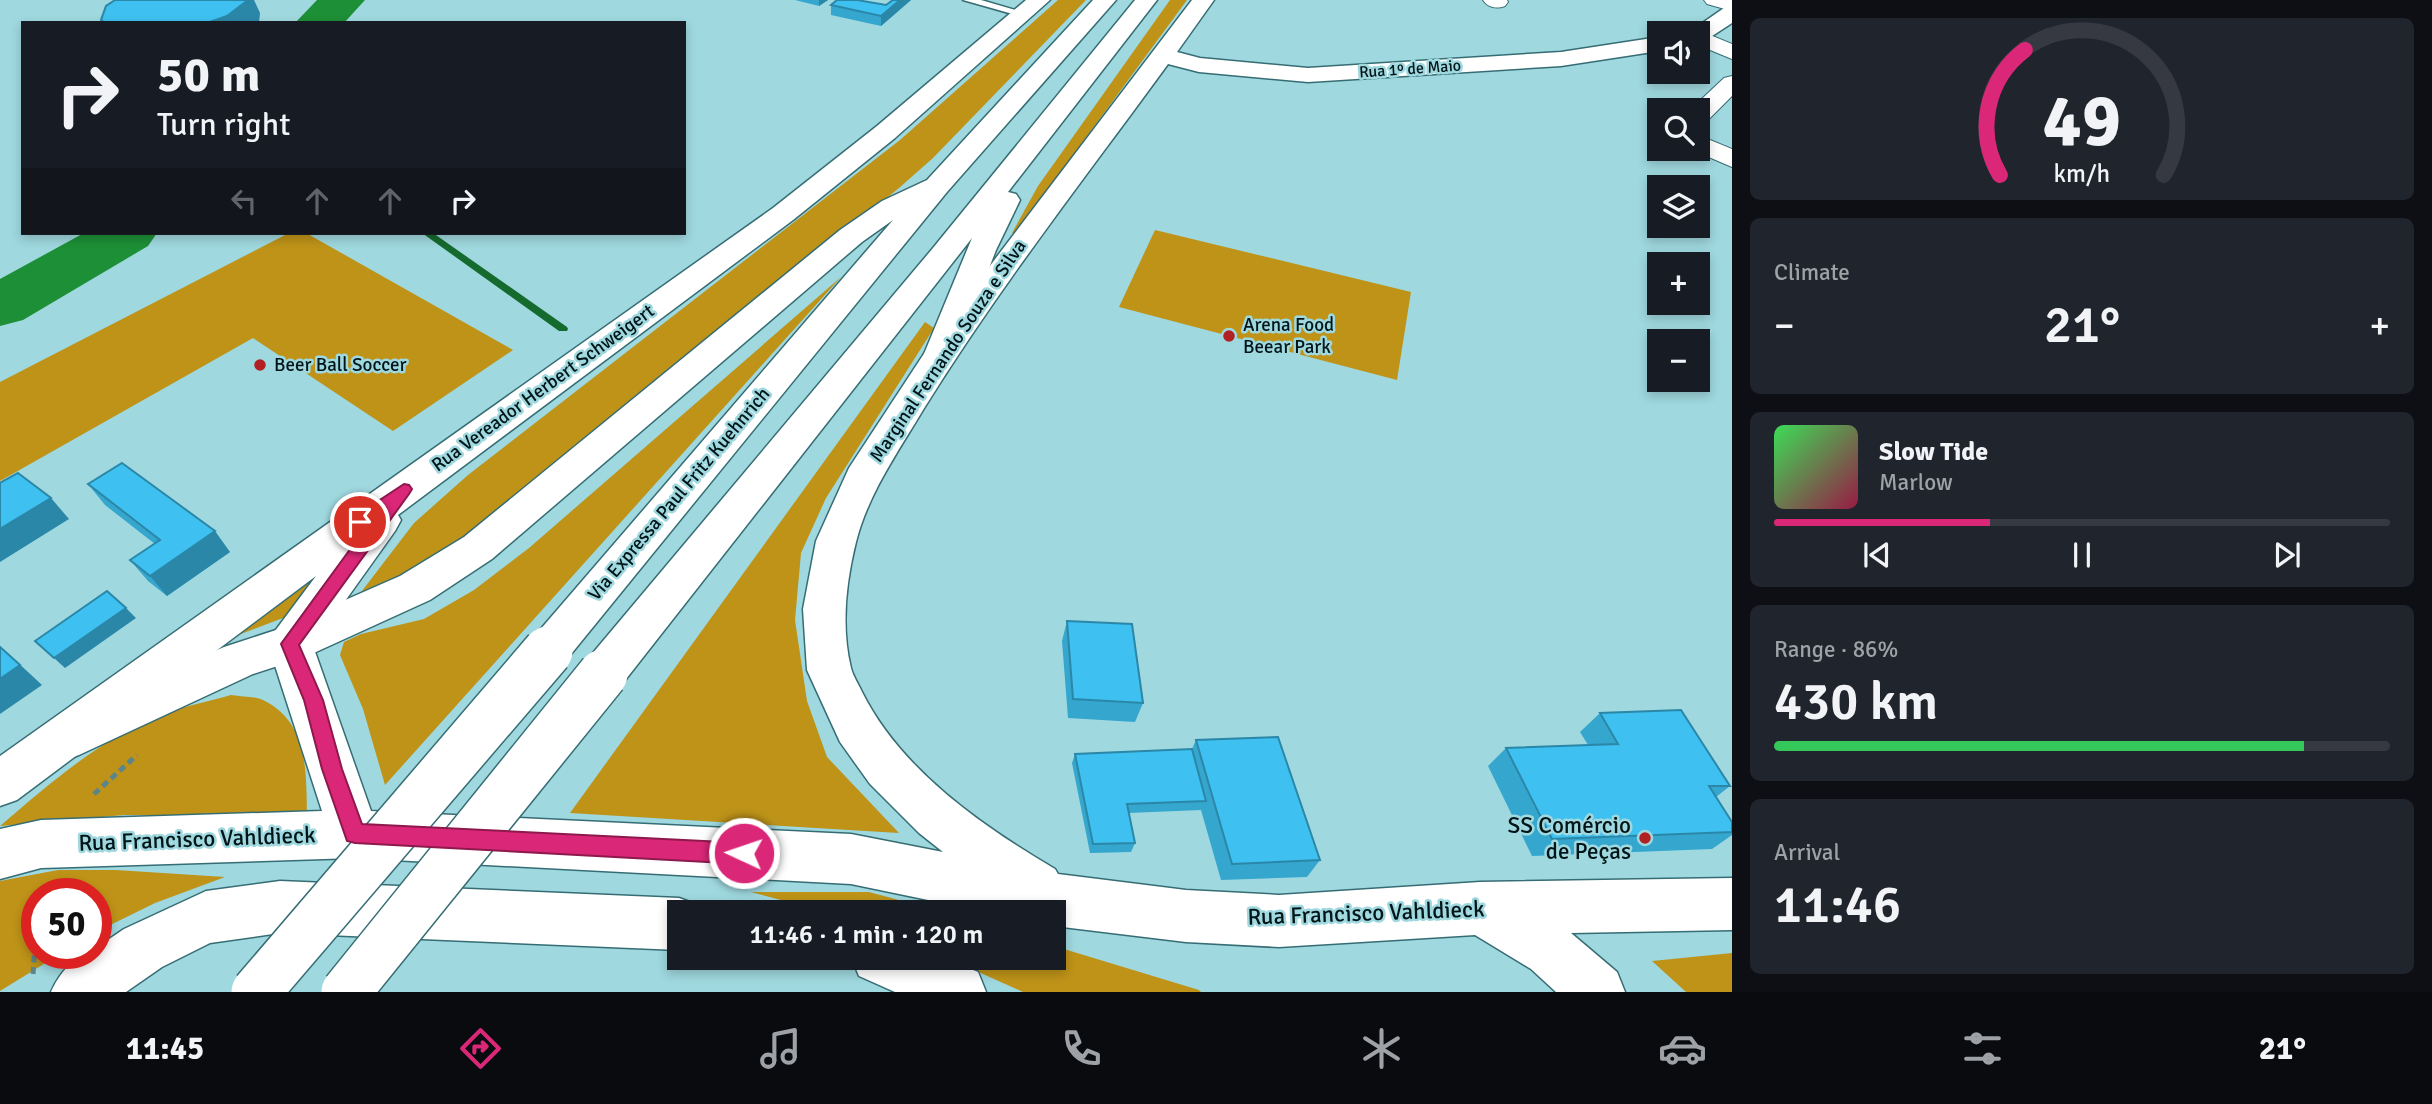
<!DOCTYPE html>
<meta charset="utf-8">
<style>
body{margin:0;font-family:Signika,sans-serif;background:#20242c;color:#f1f3f6;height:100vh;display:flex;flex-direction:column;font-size:26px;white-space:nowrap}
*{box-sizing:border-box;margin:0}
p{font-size:23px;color:#9ea1a6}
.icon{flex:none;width:38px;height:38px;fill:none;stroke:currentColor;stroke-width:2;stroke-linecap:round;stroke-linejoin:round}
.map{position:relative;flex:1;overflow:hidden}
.details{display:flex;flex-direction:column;gap:18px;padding:18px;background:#0d0f14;width:700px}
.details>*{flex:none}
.banner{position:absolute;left:21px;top:21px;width:665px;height:214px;border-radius:0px;box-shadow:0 4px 10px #0003;background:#171b24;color:#f1f3f6;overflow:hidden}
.buttons{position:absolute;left:1647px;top:21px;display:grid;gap:14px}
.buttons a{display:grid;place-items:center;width:63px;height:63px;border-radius:0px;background:#171b24;box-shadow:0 4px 10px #0003;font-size:35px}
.speed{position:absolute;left:21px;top:878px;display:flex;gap:14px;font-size:35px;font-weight:700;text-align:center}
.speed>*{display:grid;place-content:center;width:91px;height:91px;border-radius:50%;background:#171b24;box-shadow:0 4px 10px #0003;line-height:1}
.speed .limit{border:10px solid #d22;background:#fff;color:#111}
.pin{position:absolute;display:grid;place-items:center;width:60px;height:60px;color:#fff;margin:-30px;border:4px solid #fff;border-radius:50%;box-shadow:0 2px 7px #0007}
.me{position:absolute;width:77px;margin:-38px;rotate:273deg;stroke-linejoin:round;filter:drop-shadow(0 0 5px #0008)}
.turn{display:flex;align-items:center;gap:24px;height:147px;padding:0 21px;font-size:32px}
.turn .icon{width:91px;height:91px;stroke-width:2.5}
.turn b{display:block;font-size:49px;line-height:60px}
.lanes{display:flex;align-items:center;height:66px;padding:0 21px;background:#0003;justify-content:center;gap:35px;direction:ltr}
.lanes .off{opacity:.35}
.big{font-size:52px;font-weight:600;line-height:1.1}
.details .card{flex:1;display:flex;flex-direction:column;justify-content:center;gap:10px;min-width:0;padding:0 24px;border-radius:10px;background:#20242c}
.details .dial{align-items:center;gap:0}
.dial svg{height:182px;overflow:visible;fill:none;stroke:#363941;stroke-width:7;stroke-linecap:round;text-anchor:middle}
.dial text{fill:#f1f3f6;stroke:none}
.song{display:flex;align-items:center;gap:21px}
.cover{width:84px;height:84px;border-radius:10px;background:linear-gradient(135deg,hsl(130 70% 55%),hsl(340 70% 35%))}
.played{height:7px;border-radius:4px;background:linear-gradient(90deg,#db2777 35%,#363941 35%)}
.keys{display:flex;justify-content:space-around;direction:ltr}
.heat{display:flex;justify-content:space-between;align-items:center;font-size:38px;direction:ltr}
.charge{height:10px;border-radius:5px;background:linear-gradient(90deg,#34c759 86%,#363941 0)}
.trip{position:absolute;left:667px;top:900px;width:399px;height:70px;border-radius:0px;background:#171b24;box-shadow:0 4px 10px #0003;font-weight:600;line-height:70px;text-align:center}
.dock{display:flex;height:112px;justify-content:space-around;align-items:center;background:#090b0e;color:#9ea1a6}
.dock .icon{width:49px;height:49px}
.dock .current{color:#db2777}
.dock b{font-size:32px;color:#f1f3f6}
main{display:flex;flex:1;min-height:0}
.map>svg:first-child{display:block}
.green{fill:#be9318}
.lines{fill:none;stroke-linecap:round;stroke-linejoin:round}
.stream{fill:#156a2d;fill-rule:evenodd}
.river{fill:#1d8f36;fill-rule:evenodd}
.lane-casing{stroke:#366d74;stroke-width:3}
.street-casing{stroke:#366d74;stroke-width:2}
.secondary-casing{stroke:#366d74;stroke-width:3}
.primary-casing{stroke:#366d74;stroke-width:3}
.path{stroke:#5c858a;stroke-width:5;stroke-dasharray:7 4.5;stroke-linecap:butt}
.lane{fill:#fff;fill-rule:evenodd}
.street{fill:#fff;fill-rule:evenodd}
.secondary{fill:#fff;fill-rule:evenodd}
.primary{fill:#fff;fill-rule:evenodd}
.primary-bridge-casing{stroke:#366d74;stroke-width:52;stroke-linecap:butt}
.primary-bridge{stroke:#fff;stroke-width:49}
.wall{fill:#35a6ce}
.shaded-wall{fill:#2b87a8}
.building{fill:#3ec1f0;stroke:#2b87a8;stroke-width:2}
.route{fill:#db2777;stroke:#8e194d;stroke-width:2}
.poi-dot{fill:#b12022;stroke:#9fd8df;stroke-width:2.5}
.labels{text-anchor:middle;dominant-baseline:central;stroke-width:5;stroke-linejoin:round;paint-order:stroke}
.far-street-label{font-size:16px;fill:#011518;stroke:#9fd8df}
.poi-label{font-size:19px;fill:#011518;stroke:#9fd8df;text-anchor:start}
.street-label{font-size:19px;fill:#011518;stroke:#9fd8df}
.near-poi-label{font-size:23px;fill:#011518;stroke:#9fd8df;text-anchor:end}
.near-street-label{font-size:23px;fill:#011518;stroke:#9fd8df}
</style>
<main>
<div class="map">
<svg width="1732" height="992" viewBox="0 0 1732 992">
<rect width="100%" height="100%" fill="#9fd8df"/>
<path class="green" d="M1058,0H1086L933,158L899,188L425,570L352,604L414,523L468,475L900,140Z
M1170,0H1187L1015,234L1012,233L1038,186Z
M1155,230L1411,292L1397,380L1119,307Z
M289,233H306L513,350L393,431L253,338L0,481V382Z
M841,277L385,785L363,709L340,655L344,642L361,634L424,619L474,590L529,548Z
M925,322L934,328L826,498L801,553L795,620L807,701L827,757L899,833L570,813Z
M331,563L296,613L220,642Z
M231,695C241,697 255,696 263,700C309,722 306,773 307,815H124L0,826C49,784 107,733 169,712C189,705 210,701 231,695Z
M58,870H116L225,877L155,903L96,932V894H37V954H60L0,991V881Z
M751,892H869L944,912H826Z
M1054,946L1199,990L1201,992H1023L945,957H1054Z
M1732,953V992H1686L1652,961Z"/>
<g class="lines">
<path class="stream" d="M422,233H433L567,327L568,329L567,331H559Z"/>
<path class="river" d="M317,0H365L344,23H295Z
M84,233H157L148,246L23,320L0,326V279Z"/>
<g class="lane-casing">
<path id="lane" d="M963,0H981L1029,14L1023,17Z"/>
</g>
<g class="street-casing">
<path id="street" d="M1483,0H1507L1508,2L1505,6C1497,9 1488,8 1483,0Z
M1704,0H1732V11L1707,4Z
M1698,30L1732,44V59L1698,45V33H1690Z
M1732,76V96L1707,121L1698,123V110H1690L1724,78Z
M1698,135L1732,149V167L1690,149H1698Z"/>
</g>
<g class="secondary-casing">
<path id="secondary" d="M1026,0H1050L895,138L793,220L398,515L401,520L395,531L313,646L371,811L851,834L943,852L919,833L870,784L840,742L807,670L803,609L816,541L849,468L929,346L1192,0H1214L1177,52L1200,58L1308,68L1561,52L1659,37V51L1561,66L1308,82L1199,72L1168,64C1085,178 997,290 923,410C898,452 868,494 856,542C846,582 841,628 851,668C853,676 859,685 862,692C901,770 982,826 1055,869L1058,874L1186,890L1279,895L1480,882L1732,878V930L1571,933L1617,972L1625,992H1556L1531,969L1475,935L1279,947L1186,942L1054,926V912H986L851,884L355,858L41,868L0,879V829L41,820L322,811L268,644L275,631L316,576L17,800L0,806V756L773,208L877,126Z
M1732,6V23L1706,40L1698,42V33H1688L1724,8Z
M280,881L679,898L698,905L700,912H679V950L280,933L210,943L162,967L126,992H51C59,974 74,954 96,954V948L124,929L206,891Z
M851,957H942L978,972L986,992H895L859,976Z"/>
</g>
<g class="primary-casing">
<path id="primary" d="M1093,0H1116L947,192L563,664L548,669L533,664L526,651L533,638L893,220L862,242L492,559L430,600L305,657L253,674L79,755L62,761L45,755L39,740L45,725L224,647L279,629L400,576L464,537L840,230L882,201L927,180Z
M1135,0H1157L1008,192L1016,194L1020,200L996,250L953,362L941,365L929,362L924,354L972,238L619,688L603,693L587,688L581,674L587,660L933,248Z"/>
</g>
<path class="path" d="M94,794L137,755
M33,974L37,914"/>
<use href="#lane" class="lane"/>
<use href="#street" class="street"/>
<use href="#secondary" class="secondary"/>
<use href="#primary" class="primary"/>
<g class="primary-bridge-casing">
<path id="primary-bridge" d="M256,992L548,651
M346,992L603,674"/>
</g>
<use href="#primary-bridge" class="primary-bridge"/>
</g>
<path class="wall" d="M795,0H828L819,6Z
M893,0H911L881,26L831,15V5H886Z
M88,484L230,552L167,596L148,581L130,560L155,544L105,505Z
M1067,621L1143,703L1135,722L1068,718L1062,641Z
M1600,713L1730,786L1716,797L1732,822V835L1712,849L1532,856L1488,766L1506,748L1588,745L1580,732Z
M1196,740L1320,860L1307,877L1221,880L1201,810L1128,813L1135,843L1131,852L1090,853L1072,763L1075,754L1192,749Z"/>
<path class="shaded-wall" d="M248,0H254L260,13L259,23H207Z
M819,0H828L819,6Z
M900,0H911L881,26V16Z
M51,498L69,519L0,562V529Z
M215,531L230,552L167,596L150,576Z
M126,608L136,618L65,668L54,658Z
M0,646L42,685L0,714Z"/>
<path class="building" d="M115,0H248L227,16L207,23H105L101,20L106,6Z
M837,0H857L886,5L893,0H900L881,16L831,5Z
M122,463L215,531L150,576L130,560L160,540L88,484Z
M18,473L51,498L0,529V483Z
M107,591L126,608L54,658L35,641Z
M1067,621L1132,624L1143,703L1073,699Z
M0,647L20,665L0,679Z
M1681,710L1730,786H1709L1732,822V832L1552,839L1506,748L1618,744L1600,713Z
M1278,737L1320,860L1232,864L1196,740Z
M1192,749L1206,801L1127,804L1135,843L1093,844L1075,754Z"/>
<path class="route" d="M404,484L409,485L412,489L409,494L299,645L323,700L342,769L362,824L744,843L752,846L755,853L752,861L744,864L355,843L347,841L322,769L304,700L281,644L370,522L360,528L354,526L352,522L354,517Z"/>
<g class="poi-dot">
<circle cx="1229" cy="336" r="7"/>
<circle cx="260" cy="365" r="7"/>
<circle cx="1645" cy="838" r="7"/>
</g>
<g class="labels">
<g class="far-street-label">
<text transform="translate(1410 69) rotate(-4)">Rua 1º de Maio</text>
</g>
<g class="poi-label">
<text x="1243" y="325">Arena Food<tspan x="1243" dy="22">Beear Park</tspan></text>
<text x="274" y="365">Beer Ball Soccer</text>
</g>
<g class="street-label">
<text transform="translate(948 351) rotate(-56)">Marginal Fernando Souza e Silva</text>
<text transform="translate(543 388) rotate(-36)">Rua Vereador Herbert Schweigert</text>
<text transform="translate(679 494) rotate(-50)">Via Expressa Paul Fritz Kuehnrich</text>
</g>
<g class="near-poi-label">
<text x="1631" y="825">SS Comércio<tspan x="1631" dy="26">de Peças</tspan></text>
</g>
<g class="near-street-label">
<text transform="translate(197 839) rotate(-2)">Rua Francisco Vahldieck</text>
<text transform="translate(1366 913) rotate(-2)">Rua Francisco Vahldieck</text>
</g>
</g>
</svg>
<div class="buttons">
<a><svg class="icon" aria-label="sound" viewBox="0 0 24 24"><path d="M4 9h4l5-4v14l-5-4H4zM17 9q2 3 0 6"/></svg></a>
<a><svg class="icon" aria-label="search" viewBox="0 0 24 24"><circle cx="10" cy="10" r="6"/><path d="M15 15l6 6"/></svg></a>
<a><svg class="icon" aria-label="layers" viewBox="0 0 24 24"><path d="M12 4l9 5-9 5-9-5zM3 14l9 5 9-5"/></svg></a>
<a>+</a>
<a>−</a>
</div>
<div class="speed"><div class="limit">50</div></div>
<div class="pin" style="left:360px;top:522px;background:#d93025"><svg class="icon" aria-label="arrive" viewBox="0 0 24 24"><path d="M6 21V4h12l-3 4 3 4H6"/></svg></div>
<svg class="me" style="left:744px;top:853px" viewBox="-20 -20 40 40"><circle r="17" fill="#db2777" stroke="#fff" stroke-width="3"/><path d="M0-11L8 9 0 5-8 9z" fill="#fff"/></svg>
<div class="trip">11:46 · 1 min · 120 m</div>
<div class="banner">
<div class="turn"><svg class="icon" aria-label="right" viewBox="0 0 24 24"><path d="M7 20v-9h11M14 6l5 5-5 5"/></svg><div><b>50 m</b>Turn right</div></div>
<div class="lanes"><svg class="icon off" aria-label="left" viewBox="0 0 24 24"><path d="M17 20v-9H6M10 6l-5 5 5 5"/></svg><svg class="icon off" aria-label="ahead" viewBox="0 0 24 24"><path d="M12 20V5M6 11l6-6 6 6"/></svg><svg class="icon off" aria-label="ahead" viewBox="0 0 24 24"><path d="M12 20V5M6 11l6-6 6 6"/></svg><svg class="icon" aria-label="right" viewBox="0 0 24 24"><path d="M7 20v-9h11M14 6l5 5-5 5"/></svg></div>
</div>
</div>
<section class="details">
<div class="card dial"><svg viewBox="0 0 100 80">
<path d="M14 69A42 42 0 1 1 86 69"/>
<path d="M14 69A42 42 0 0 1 25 14" stroke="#db2777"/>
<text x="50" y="56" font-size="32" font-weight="700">49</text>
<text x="50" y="72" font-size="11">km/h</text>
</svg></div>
<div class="card"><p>Climate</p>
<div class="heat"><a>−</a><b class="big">21°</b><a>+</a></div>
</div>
<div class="card">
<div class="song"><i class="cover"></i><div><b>Slow Tide</b><p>Marlow</p></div></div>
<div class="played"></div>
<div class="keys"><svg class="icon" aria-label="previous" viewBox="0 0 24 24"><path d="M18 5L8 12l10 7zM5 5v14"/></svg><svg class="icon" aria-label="pause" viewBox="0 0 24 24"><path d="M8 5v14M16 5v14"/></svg><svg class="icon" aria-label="next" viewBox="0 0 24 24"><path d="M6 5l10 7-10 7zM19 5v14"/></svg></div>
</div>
<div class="card"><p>Range · 86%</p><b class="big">430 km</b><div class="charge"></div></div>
<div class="card"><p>Arrival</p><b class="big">11:46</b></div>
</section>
</main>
<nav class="dock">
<b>11:45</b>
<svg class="icon current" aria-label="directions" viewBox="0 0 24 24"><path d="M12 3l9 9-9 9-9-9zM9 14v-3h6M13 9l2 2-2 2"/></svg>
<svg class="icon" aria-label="music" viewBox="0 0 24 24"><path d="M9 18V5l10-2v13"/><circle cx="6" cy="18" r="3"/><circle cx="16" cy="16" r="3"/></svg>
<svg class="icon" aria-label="phone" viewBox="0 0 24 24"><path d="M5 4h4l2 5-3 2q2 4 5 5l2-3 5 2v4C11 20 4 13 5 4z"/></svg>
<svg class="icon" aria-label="climate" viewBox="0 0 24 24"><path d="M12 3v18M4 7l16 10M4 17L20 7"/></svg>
<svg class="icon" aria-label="car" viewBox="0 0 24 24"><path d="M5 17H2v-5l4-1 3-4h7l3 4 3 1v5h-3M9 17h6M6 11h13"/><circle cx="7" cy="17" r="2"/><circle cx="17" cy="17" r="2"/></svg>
<svg class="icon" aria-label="filters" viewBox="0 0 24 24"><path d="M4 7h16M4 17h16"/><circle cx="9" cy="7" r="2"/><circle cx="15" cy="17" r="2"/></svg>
<b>21°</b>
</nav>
